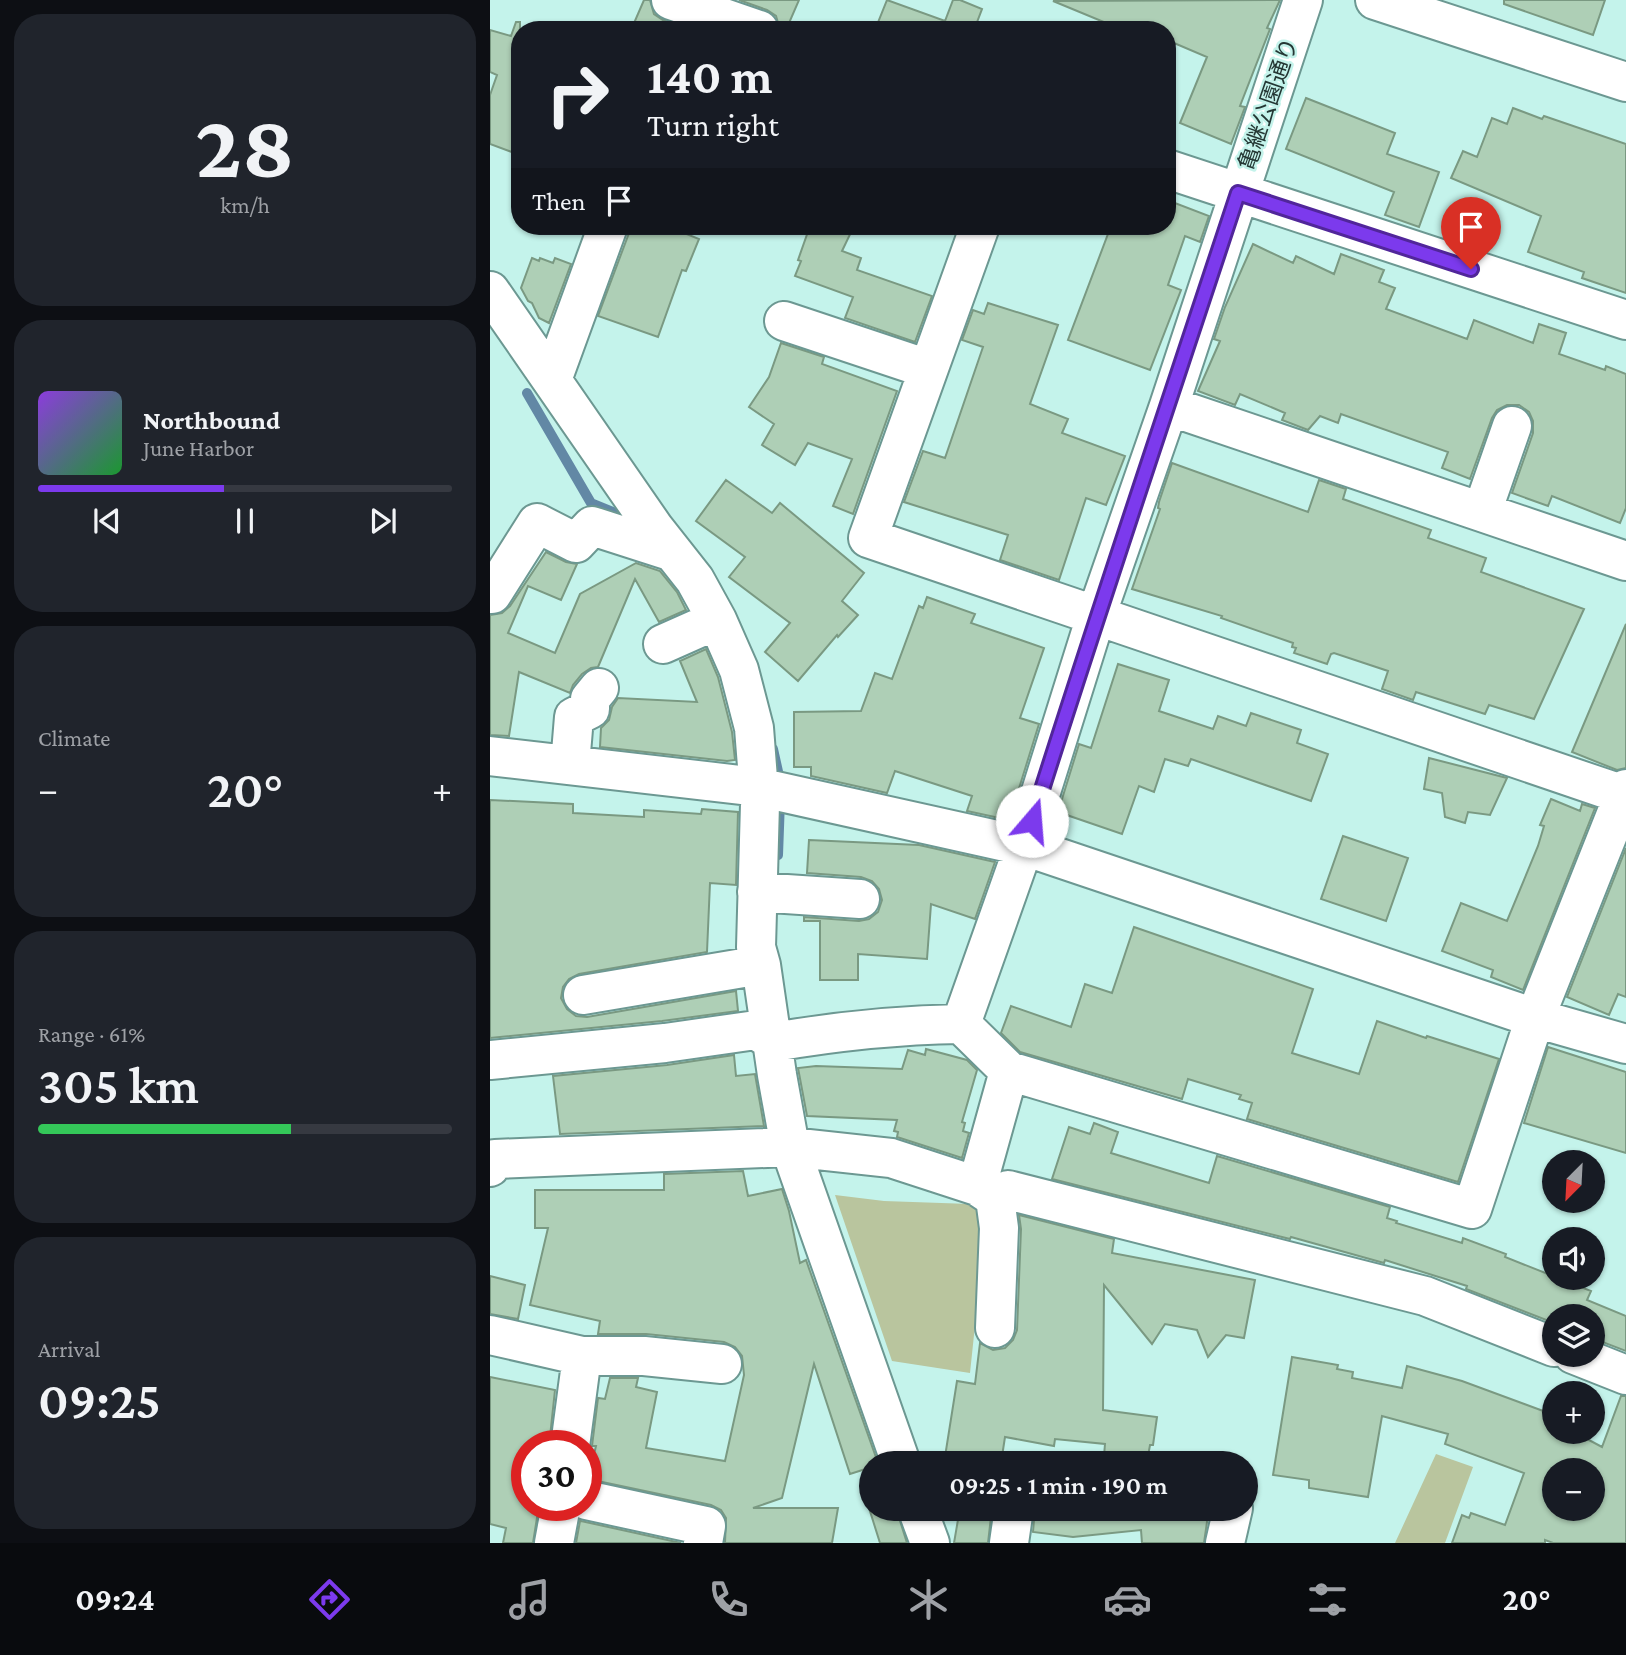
<!DOCTYPE html>
<meta charset="utf-8">
<style>
body{margin:0;font-family:"Crimson Pro","Noto Sans JP",serif;background:#20242c;color:#f1f3f6;height:100vh;display:flex;flex-direction:column;font-size:26px;white-space:nowrap}
*{box-sizing:border-box;margin:0}
p{font-size:23px;color:#9ea1a6}
.icon{flex:none;width:38px;height:38px;fill:none;stroke:currentColor;stroke-width:2;stroke-linecap:round;stroke-linejoin:round}
.map{position:relative;flex:1;overflow:hidden}
.sheet{display:flex;flex-direction:column;gap:14px;padding:14px;background:#0d0f14;width:490px}
.sheet>*{flex:none}
.hud{position:absolute;left:21px;top:21px;width:665px;height:214px;border-radius:28px;box-shadow:0 2px 5px #0004;background:#171b24;color:#f1f3f6;overflow:hidden}
.needle{width:46px;rotate:204deg}
.fabs{position:absolute;left:1052px;top:1150px;display:grid;gap:14px}
.fabs a{display:grid;place-items:center;width:63px;height:63px;border-radius:50%;background:#171b24;box-shadow:0 2px 5px #0004;font-size:35px}
.speed{position:absolute;left:21px;top:1430px;display:flex;gap:14px;font-size:35px;font-weight:700;text-align:center}
.speed>*{display:grid;place-content:center;width:91px;height:91px;border-radius:50%;background:#171b24;box-shadow:0 2px 5px #0004;line-height:1}
.speed .limit{border:10px solid #d22;background:#fff;color:#111}
.pin{position:absolute;display:grid;place-items:center;width:60px;height:60px;color:#fff;margin:-72px -30px;border-radius:50% 50% 50% 0;rotate:-45deg;box-shadow:0 0 7px #0007}
.pin .icon{rotate:45deg}
.me{position:absolute;width:77px;margin:-38px;rotate:18deg;stroke-linejoin:round;filter:drop-shadow(0 0 5px #0008)}
.turn{display:flex;align-items:center;gap:24px;height:147px;padding:0 21px;font-size:32px}
.turn .icon{width:91px;height:91px;stroke-width:2.5}
.turn b{display:block;font-size:49px;line-height:60px}
.then{display:flex;align-items:center;height:66px;padding:0 21px;background:#0003;gap:14px;font-size:26px}
.big{font-size:52px;font-weight:600;line-height:1.1}
.sheet .tile{flex:1;display:flex;flex-direction:column;justify-content:center;gap:10px;min-width:0;padding:0 24px;border-radius:28px;background:#20242c}
.sheet .dial{align-items:center;gap:0}
.dial b{font-size:91px;line-height:1}
.song{display:flex;align-items:center;gap:21px}
.cover{width:84px;height:84px;border-radius:10px;background:linear-gradient(135deg,hsl(270 70% 55%),hsl(130 70% 35%))}
.played{height:7px;border-radius:4px;background:linear-gradient(90deg,#7c3aed 45%,#363941 45%)}
.keys{display:flex;justify-content:space-around;direction:ltr}
.heat{display:flex;justify-content:space-between;align-items:center;font-size:38px;direction:ltr}
.charge{height:10px;border-radius:5px;background:linear-gradient(90deg,#34c759 61%,#363941 0)}
.trip{position:absolute;left:369px;top:1451px;width:399px;height:70px;border-radius:35px;background:#171b24;box-shadow:0 2px 5px #0004;font-weight:600;line-height:70px;text-align:center}
.dock{display:flex;height:112px;justify-content:space-around;align-items:center;background:#090b0e;color:#9ea1a6}
.dock .icon{width:49px;height:49px}
.dock .selected{color:#7c3aed}
.dock b{font-size:32px;color:#f1f3f6}
main{display:flex;flex:1;min-height:0}
.map>svg:first-child{display:block}
.green{fill:#b9c59e}
.lines{fill:none;stroke-linecap:round;stroke-linejoin:round}
.stream{stroke:#6288a5;stroke-width:10}
.building{fill:#aecfb6;stroke:#7a9982;stroke-width:2;fill-rule:evenodd}
.minor-casing{stroke:#6c9892;stroke-width:42}
.minor{stroke:#fff;stroke-width:38}
.route-casing{stroke:#51269a;stroke-width:18}
.route{stroke:#7c3aed;stroke-width:12}
.labels{text-anchor:middle;dominant-baseline:central;stroke-width:5;stroke-linejoin:round;paint-order:stroke}
.street-label{font-size:23px;fill:#243734;stroke:#c4f3eb}
</style>
<main>
<section class="sheet">
<div class="tile dial"><b>28</b><p>km/h</p></div>
<div class="tile">
<div class="song"><i class="cover"></i><div><b>Northbound</b><p>June Harbor</p></div></div>
<div class="played"></div>
<div class="keys"><svg class="icon" aria-label="previous" viewBox="0 0 24 24"><path d="M18 5L8 12l10 7zM5 5v14"/></svg><svg class="icon" aria-label="pause" viewBox="0 0 24 24"><path d="M8 5v14M16 5v14"/></svg><svg class="icon" aria-label="next" viewBox="0 0 24 24"><path d="M6 5l10 7-10 7zM19 5v14"/></svg></div>
</div>
<div class="tile"><p>Climate</p>
<div class="heat"><a>−</a><b class="big">20°</b><a>+</a></div>
</div>
<div class="tile"><p>Range · 61%</p><b class="big">305 km</b><div class="charge"></div></div>
<div class="tile"><p>Arrival</p><b class="big">09:25</b></div>
</section>
<div class="map">
<svg width="1136" height="1543" viewBox="0 0 1136 1543">
<rect width="100%" height="100%" fill="#c4f3eb"/>
<path class="green" d="M345,1195L394,1201L480,1204L496,1221L480,1373L402,1361Z
M946,1454L983,1467L955,1543H905Z"/>
<g class="lines">
<path class="stream" d="M37,393L101,503L135,517
M283,749L291,785
M288,855L290,800"/>
</g>
<path class="building" d="M154,0H160L164,14L173,20L200,30H141Z
M249,0H309L296,30H290L286,16L277,10Z
M397,0L455,21L463,0H470L492,9L484,30H385Z
M790,0L777,28L780,29L750,106L755,107L741,144L690,123L717,57L677,40V30H633L563,1Z
M1014,0H1115L1103,35L1014,4Z
M26,22H30V155L0,144V95L7,75L0,72V30L21,36Z
M816,98L905,133L897,154L949,172L929,227L895,215L904,192L796,149Z
M1023,108L1052,119L1054,116L1136,144V293L1092,278L1094,272L1038,252L1051,216L961,178L973,151L987,157L1002,118L1017,124Z
M677,200L719,216L710,242L695,236L678,285L691,290L660,370L578,340L621,226H677Z
M139,226H177L209,239L196,271L192,270L168,337L108,316L139,233Z
M320,226H364L352,251L371,258L367,270L442,296L425,342L355,318L363,297L305,276L311,261L308,260Z
M763,244L803,263L806,256L844,274L851,254L894,270L889,282L905,288L896,309L977,339L984,320L1043,343L1049,324L1076,333L1069,354L1115,370L1116,366L1136,374V508L1130,523L1062,496L1058,506L1022,493L1043,433V421L1039,412L1029,405H1017L1007,410L1002,418L980,479L952,468L958,452L851,414L848,423L830,416L818,430L792,420L795,413L750,394L745,405L708,391L730,341L724,339L735,307Z
M42,258L49,261L50,258L63,263L65,258L81,264L59,323L49,318L42,303L38,301L31,288Z
M498,303L568,325L540,404L578,419L572,433L635,456L616,505L596,498L569,580L510,560L518,535L414,502L433,451L455,458L493,347L472,340L483,310L494,314Z
M291,343L334,357L332,364L407,391L363,514L343,506L362,459L318,443L305,465L272,445L284,424L259,407L279,377Z
M682,463L818,512L829,480L856,489L853,499L941,530L938,538L996,558L991,572L1094,609L1044,719L999,705L995,714L926,692L923,700L892,689L898,671L844,653L841,654L837,664L804,653L806,648L802,647L803,643L731,618L732,616L642,589L670,509L668,508L669,502Z
M236,480L282,513L290,503L374,573L352,601L368,615L348,637L347,635L308,681L275,652L300,623L239,577L255,557L206,521Z
M56,552L76,562L87,564L71,600L38,586L18,633L65,653L90,594L146,563L170,571L187,592L196,610L169,622L145,579L108,667L101,668L92,674L83,685L80,693L29,672L19,736L0,735V615L12,613L20,606Z
M437,597L485,614L481,623L554,648L530,718L549,724L526,798L522,796L514,819L477,811L482,796L405,771L397,793L321,776V767H304V712L371,711L385,673L402,679L429,606L433,608Z
M1136,624V768L1127,770L1082,752Z
M216,649L228,677L242,732L245,760L237,761L110,747L111,728L119,720L122,707L128,698L207,702L190,661Z
M628,664L679,680L669,711L723,729L728,716L756,726L761,713L811,730L807,743L838,754L821,801L701,759L698,766L675,759L664,792L649,786L632,834L568,812L589,744L601,748Z
M939,758L1017,778L1000,815L978,812L975,823L955,817L952,793L934,789Z
M1061,799L1090,811L1092,804L1105,808L1033,990L1001,977L1003,970L952,951L971,903L1017,921L1048,846L1054,826L1050,825Z
M0,800L83,804V813L154,817V810L211,814L212,809L248,812L246,885L220,883L217,952L89,974L79,979L73,987L71,998L77,1009L86,1016L97,1017L246,991L248,1011L172,1021L0,1038Z
M853,836L918,858L896,921L831,899Z
M319,840L429,845L505,862L485,919L441,904L437,959L368,954V980H330V921H314V917L369,921L379,919L388,912L392,900L389,889L382,881L371,877L317,873Z
M1136,848V997L1128,994L1119,1015L1077,997Z
M644,927L823,989L802,1053L869,1074L887,1021L936,1038L937,1036L1009,1059L968,1182L757,1119L762,1103L749,1099L751,1095L698,1079L692,1099L530,1052L511,1033L521,1006L581,1027L595,984L622,993Z
M1058,1047L1136,1072V1153L1034,1123Z
M436,1049L477,1060L487,1070L472,1122L475,1123L473,1131L479,1133L472,1158L407,1137L408,1132L404,1131L407,1120L317,1116L308,1068L326,1066L412,1069L418,1050L435,1055Z
M244,1055L246,1076L265,1074L274,1126L70,1134L63,1076L177,1065Z
M604,1123L628,1132L621,1153L719,1183L727,1156L900,1207L897,1218L907,1221L906,1223L972,1243L973,1238L1016,1254L1015,1257L1101,1291L1097,1300L1136,1316V1351L1102,1338V1316H1064V1323L976,1289L977,1286L895,1260L894,1263L801,1237L800,1239L562,1179L579,1127L600,1134Z
M253,1171L258,1196L292,1189L299,1211L310,1263L316,1260L388,1463H382V1467L360,1474L324,1364L292,1498L263,1508H348L342,1543H235L236,1518L231,1510L221,1505L98,1479L106,1446H102L108,1398L115,1399L120,1378H148L146,1387L167,1392L156,1448L235,1461L254,1375L252,1356L245,1347L234,1342L156,1334H108L110,1321L40,1305L58,1228H45V1190H174V1174Z
M529,1215L624,1239L622,1253L765,1280L754,1338L736,1335L718,1357L707,1330L675,1324L662,1344L614,1285L613,1410L667,1417L663,1445H660L658,1456L651,1455V1460L614,1456L615,1444L565,1439L564,1446L515,1437L511,1463H454L467,1381L485,1384L490,1343L503,1350L515,1348L523,1340L527,1330L531,1229Z
M0,1276L35,1285L28,1319L0,1314Z
M802,1357L848,1365L847,1369L863,1372L862,1378L912,1388L917,1366L972,1381L1064,1415V1432H1084L1112,1447L1131,1396H1136V1543H1063L1055,1540V1543H962L972,1515L979,1518L981,1513L1015,1525L1034,1473L955,1444L958,1434L892,1416L878,1497L819,1488V1480L783,1475ZM1064,1470H1102V1508H1064Z
M0,1377L65,1390L59,1446H37V1505H49L43,1543H13L16,1528L0,1524Z
M379,1508H406L417,1543H390Z
M470,1508H502L498,1543H464Z
M545,1508H716L717,1522L714,1543H652L651,1530L583,1537L543,1532Z
M90,1521H91L191,1543H86Z"/>
<g class="lines">
<g class="minor-casing">
<path id="minor" d="M181,0L269,30
M885,0L1136,82
M677,169L1136,320
M490,226L378,538L1134,795
M0,291L164,528L205,580L227,620L249,670L264,728L270,804L266,947L271,965L287,1075L300,1147L411,1463
M294,321L438,369
M62,380L118,226
M679,406L1136,561
M992,512L1022,426
M0,593L2,594L47,523L86,543L102,526L183,552
M173,644L227,620
M0,756L268,787L534,846L1045,1018L1136,1044
M80,765L84,717L100,709V699L109,688
M267,892L370,899
M93,995L271,965
M471,1024L519,1071
M0,1060L175,1043L266,1030L284,1042C348,1031 406,1025 471,1024L534,846L606,616L679,406L813,0
M0,1167L5,1159L300,1147L401,1158L487,1186
M505,1198L518,1190L935,1296L1064,1347
M505,1328L509,1228L505,1198L487,1186L519,1071L982,1209L1045,1018L1136,789
M0,1335L92,1356H154L232,1364
M1083,1354L1136,1375
M80,1446L92,1356
M96,1500L216,1526L213,1543
M427,1508L440,1543
M64,1543L71,1505
M519,1543L524,1508
M735,1543L743,1508"/>
</g>
<use href="#minor" class="minor"/>
</g>
<g class="lines">
<g class="route-casing">
<path id="route" d="M542,821C608,611 679,402 748,193L981,269"/>
</g>
<use href="#route" class="route"/>
</g>
<g class="labels">
<g class="street-label">
<text transform="translate(778 104) rotate(-71)">亀継公園通り</text>
</g>
</g>
</svg>
<div class="fabs">
<a><svg class="needle" viewBox="-14 -14 28 28"><path d="M0-13l5 13h-10z" fill="#e53935"/><path d="M0 13l5-13h-10z" fill="#9ea1a6"/></svg></a>
<a><svg class="icon" aria-label="sound" viewBox="0 0 24 24"><path d="M4 9h4l5-4v14l-5-4H4zM17 9q2 3 0 6"/></svg></a>
<a><svg class="icon" aria-label="layers" viewBox="0 0 24 24"><path d="M12 4l9 5-9 5-9-5zM3 14l9 5 9-5"/></svg></a>
<a>+</a>
<a>−</a>
</div>
<div class="speed"><div class="limit">30</div></div>
<div class="pin" style="left:981px;top:269px;background:#d93025"><svg class="icon" aria-label="arrive" viewBox="0 0 24 24"><path d="M6 21V4h12l-3 4 3 4H6"/></svg></div>
<svg class="me" style="left:542px;top:821px" viewBox="-20 -20 40 40"><circle r="19" fill="#fff"/><path d="M0-13L10 11 0 6-10 11z" fill="#7c3aed"/></svg>
<div class="trip">09:25 · 1 min · 190 m</div>
<div class="hud">
<div class="turn"><svg class="icon" aria-label="right" viewBox="0 0 24 24"><path d="M7 20v-9h11M14 6l5 5-5 5"/></svg><div><b>140 m</b>Turn right</div></div>
<div class="then">Then<svg class="icon" aria-label="arrive" viewBox="0 0 24 24"><path d="M6 21V4h12l-3 4 3 4H6"/></svg></div>
</div>
</div>
</main>
<nav class="dock">
<b>09:24</b>
<svg class="icon selected" aria-label="directions" viewBox="0 0 24 24"><path d="M12 3l9 9-9 9-9-9zM9 14v-3h6M13 9l2 2-2 2"/></svg>
<svg class="icon" aria-label="music" viewBox="0 0 24 24"><path d="M9 18V5l10-2v13"/><circle cx="6" cy="18" r="3"/><circle cx="16" cy="16" r="3"/></svg>
<svg class="icon" aria-label="phone" viewBox="0 0 24 24"><path d="M5 4h4l2 5-3 2q2 4 5 5l2-3 5 2v4C11 20 4 13 5 4z"/></svg>
<svg class="icon" aria-label="climate" viewBox="0 0 24 24"><path d="M12 3v18M4 7l16 10M4 17L20 7"/></svg>
<svg class="icon" aria-label="car" viewBox="0 0 24 24"><path d="M5 17H2v-5l4-1 3-4h7l3 4 3 1v5h-3M9 17h6M6 11h13"/><circle cx="7" cy="17" r="2"/><circle cx="17" cy="17" r="2"/></svg>
<svg class="icon" aria-label="filters" viewBox="0 0 24 24"><path d="M4 7h16M4 17h16"/><circle cx="9" cy="7" r="2"/><circle cx="15" cy="17" r="2"/></svg>
<b>20°</b>
</nav>
